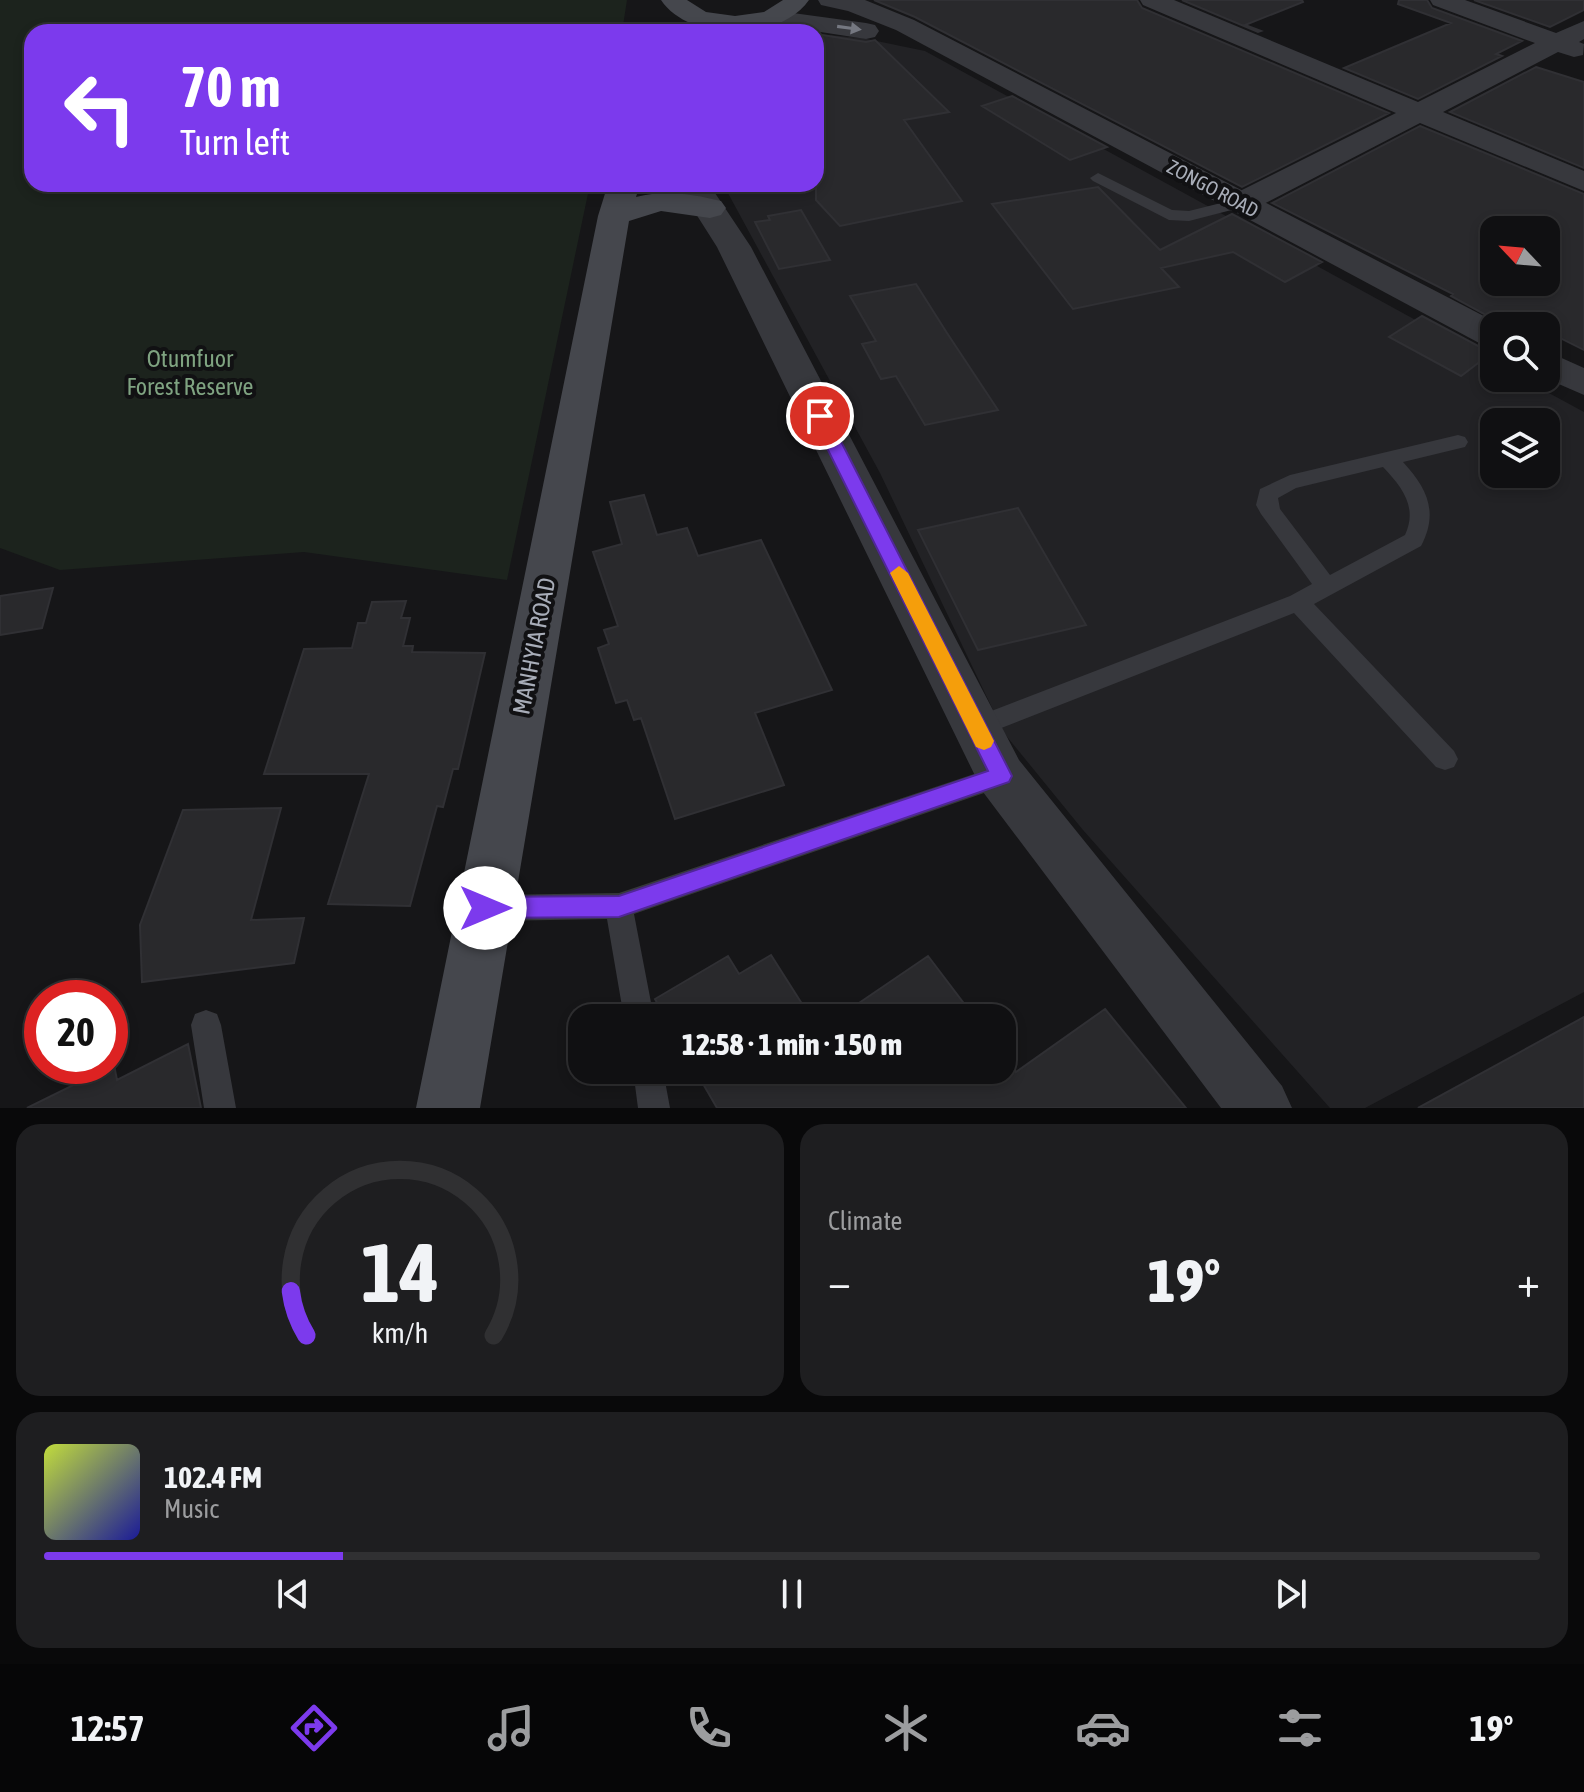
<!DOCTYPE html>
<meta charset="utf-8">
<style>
body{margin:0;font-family:"Asap Condensed",sans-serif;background:#1e1e20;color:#f1f3f6;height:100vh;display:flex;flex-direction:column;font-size:30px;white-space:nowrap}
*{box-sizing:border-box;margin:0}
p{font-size:26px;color:#9c9d9f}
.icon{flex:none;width:44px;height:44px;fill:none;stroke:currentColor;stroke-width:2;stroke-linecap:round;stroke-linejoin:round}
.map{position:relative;height:1108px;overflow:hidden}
.panel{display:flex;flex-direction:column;gap:16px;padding:16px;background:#09090a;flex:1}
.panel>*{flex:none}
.guide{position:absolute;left:24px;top:24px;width:800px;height:168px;border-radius:24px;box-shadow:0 4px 12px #0003,0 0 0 2px #303032;background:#7c3aed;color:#fff;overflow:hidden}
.needle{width:52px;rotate:296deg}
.controls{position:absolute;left:1480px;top:216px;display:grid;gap:16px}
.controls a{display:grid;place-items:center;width:80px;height:80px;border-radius:16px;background:#101012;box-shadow:0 4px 12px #0003,0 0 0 2px #303032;font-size:40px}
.speed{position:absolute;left:24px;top:980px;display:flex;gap:16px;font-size:40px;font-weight:700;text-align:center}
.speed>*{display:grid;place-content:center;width:104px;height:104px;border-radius:50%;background:#101012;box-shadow:0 4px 12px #0003,0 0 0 2px #303032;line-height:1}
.speed .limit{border:12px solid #d22;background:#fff;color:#111}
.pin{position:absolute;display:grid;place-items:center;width:68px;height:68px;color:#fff;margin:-34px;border:4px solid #fff;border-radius:50%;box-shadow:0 2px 8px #0007}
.me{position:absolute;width:88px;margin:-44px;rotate:90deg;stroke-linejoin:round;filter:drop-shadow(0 0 6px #0008)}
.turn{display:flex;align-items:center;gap:28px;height:168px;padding:0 24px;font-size:36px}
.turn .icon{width:104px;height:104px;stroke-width:2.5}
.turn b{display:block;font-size:56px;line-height:68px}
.big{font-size:60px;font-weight:800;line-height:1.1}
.panel .tile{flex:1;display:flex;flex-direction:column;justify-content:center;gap:12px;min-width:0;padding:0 28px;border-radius:24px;background:#1e1e20}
.panel .dial{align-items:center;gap:0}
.dial svg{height:208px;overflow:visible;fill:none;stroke:#303032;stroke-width:7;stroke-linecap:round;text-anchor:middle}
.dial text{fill:#f1f3f6;stroke:none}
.song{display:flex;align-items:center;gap:24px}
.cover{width:96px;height:96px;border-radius:12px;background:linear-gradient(135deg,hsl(70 70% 55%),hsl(240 70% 35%))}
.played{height:8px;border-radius:4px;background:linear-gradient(90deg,#7c3aed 20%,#303032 20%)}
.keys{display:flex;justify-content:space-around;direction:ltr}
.heat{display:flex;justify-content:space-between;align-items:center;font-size:44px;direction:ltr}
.panel .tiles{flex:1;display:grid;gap:16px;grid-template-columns:1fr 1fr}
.tile:last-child{grid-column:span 2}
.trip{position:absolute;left:568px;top:1004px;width:448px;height:80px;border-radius:24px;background:#101012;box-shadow:0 4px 12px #0003,0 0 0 2px #303032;font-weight:800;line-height:80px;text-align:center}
.dock{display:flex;height:128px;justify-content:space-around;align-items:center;background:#060607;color:#9c9d9f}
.dock .icon{width:56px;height:56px}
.dock .on{color:#7c3aed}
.dock b{font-size:36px;color:#f1f3f6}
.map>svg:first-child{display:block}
.built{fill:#222225;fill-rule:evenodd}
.green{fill:#1c231d}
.building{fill:#29292c;stroke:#303034;stroke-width:2;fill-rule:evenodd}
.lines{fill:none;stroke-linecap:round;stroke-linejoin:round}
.service{fill:#37383d;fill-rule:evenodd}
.minor{fill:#37383d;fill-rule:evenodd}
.tertiary{fill:#37383d;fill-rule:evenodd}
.secondary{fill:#45474d;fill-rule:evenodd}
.oneway{fill:#757881}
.route{fill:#7c3aed;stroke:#51269a;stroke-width:2}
.slow{fill:#f59e0b}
.labels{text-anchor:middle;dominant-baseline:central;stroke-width:8;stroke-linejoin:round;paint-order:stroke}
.far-street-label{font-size:20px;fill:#a8adb8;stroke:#111113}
.park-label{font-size:24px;fill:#7fa381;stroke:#111113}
.street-label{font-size:24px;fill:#a8adb8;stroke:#111113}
</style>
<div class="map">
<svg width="1584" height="1108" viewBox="0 0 1584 1108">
<rect width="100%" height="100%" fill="#161618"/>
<path class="built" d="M816,34L862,38L925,51L1494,363V378H1521L1584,412V992L1365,1108H1330L1083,830L1004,733L880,473L723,184H816ZM1494,422H1546V474H1494Z"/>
<path class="green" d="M0,0H627L622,32H32V184H590L507,580L304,552L60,570L0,548Z"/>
<path class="building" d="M874,0H1137L1142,8L1389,113L1242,187L915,17Z
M1182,0H1302L1303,2L1245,25L1261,31L1258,32Z
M1399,0H1427L1432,8L1522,41L1496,54L1502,56L1418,99L1344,68L1451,23L1398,4Z
M1474,0H1584V10L1550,27Z
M816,34L866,42L875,40L949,112L904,120L962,201L840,226L816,200Z
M1536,67L1584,82V168L1450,112Z
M1012,96L1107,147L1070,160L982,106Z
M1420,126L1584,194V350L1546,331V313L1528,326H1506L1451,296L1453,294L1272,203ZM1494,230H1546V282H1494Z
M1098,187L1160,250L1232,214L1322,262L1285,282L1233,252L1161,268L1179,287L1073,309L992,204Z
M801,210L830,260L779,269L755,222L770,220L768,216Z
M916,284L947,333L998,410L925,425L896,376L881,379L862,344L876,341L850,296Z
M1422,316L1480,347L1494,351L1461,376L1389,337Z
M644,495L657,535L687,528L698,556L761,540L832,690L755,713L784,785L675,819L641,718L634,720L627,700L616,703L598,648L609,644L604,630L618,626L593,552L622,544L610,502Z
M1018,508L1086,625L978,650L918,530Z
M53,588L42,628L0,635V596Z
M406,601L401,618H410L403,646H413L412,652L485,653L458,769H453L443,807L437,806L410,906L328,904L369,774H264L304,649L352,648L358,623H366L372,602Z
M281,808L251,920L304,918L294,963L142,982L140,925L183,810Z
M771,955L811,1018H666L655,999L728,956L739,974Z
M928,956L975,1018H837Z
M1105,1009L1186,1108H717L695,1070H1002V1053L1016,1072Z
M1584,1017V1108H1418Z
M188,1044L201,1108H27L114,1065L117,1080Z"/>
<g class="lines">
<path class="service" d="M1098,173L1172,210L1189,211L1241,198L1249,203L1247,206L1189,221L1169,220L1093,181L1090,178Z
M1458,435L1465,437L1468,442L1465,447L1403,462C1427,488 1439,512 1421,546L1314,604L1454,751L1458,759L1454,767L1445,770L1436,767L1294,613L986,734L977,737L968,734L965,727L968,720L1290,596L1312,584L1261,514L1256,505L1260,489L1290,475ZM1383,467C1402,487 1418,507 1405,535L1330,575L1280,509L1278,498L1296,488Z
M1001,765L1010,768L1014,776L1010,784L634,914L654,1018H624L607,919L486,921L476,917L472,908L476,899L486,895L619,893Z
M206,1010L217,1014L221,1025L236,1108H204L191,1025L195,1014Z
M633,1070H663L670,1108H638Z"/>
<path class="minor" d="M1140,0H1174L1418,102L1535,43L1433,5L1430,0H1465L1556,33L1584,21V39L1579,42L1584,44L1583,55L1574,57L1558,52L1443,112L1584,171V191L1420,123L1252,210L1241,213L1230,210L1225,203L1230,196L1396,113L1143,5Z
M677,184H709L751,247L1019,760L1282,1086L1292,1108H1221L983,792L717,247Z"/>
<path class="tertiary" d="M818,0H865L914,20L1503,326H1494V347L1481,344L896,30L848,11L821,5Z
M771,10L866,23L875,25L879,31L875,37L866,39L762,23L758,18L762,13Z
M1546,351L1584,368V395L1545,378Z"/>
<path class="secondary" d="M661,0H687L706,12L735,16L764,12L783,0H809C780,42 690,43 661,0Z
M608,184H640L636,197C666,189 692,194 721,201L726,208L721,215L710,218L661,211L629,221L480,1108H416L598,216Z"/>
</g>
<defs><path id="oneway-solid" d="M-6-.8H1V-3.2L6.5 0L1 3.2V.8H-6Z" transform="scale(2)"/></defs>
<use class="oneway" href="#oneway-solid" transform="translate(849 28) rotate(8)"/>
<path class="route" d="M820,411L828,416L1009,770L1012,776L1009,782L619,917L485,918L477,915L474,908L477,900L485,897L619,896L988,771L811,416Z"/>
<path class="slow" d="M899,566L908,573L991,735L994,741L991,747L984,750L976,747L890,573Z"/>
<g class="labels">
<g class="far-street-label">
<text transform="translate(1213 188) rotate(28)">ZONGO ROAD</text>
</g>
<g class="park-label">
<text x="190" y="358">Otumfuor<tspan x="190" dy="28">Forest Reserve</tspan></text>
</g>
<g class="street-label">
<text transform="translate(534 646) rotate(-79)">MANHYIA ROAD</text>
</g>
</g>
</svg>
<div class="controls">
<a><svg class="needle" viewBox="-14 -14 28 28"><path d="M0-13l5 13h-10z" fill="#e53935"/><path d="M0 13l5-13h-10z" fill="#9c9d9f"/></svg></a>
<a><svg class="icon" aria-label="search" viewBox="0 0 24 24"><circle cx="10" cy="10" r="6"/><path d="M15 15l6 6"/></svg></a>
<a><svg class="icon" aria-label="layers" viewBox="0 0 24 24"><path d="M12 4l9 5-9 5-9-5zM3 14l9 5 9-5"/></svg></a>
</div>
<div class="speed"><div class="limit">20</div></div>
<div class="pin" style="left:820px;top:416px;background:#d93025"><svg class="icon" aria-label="arrive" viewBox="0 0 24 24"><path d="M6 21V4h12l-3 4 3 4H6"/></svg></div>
<svg class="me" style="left:485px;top:908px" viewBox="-20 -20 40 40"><circle r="19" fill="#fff"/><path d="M0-13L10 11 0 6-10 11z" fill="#7c3aed"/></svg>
<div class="trip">12:58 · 1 min · 150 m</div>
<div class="guide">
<div class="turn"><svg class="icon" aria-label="left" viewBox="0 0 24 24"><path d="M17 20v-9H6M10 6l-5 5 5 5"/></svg><div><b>70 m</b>Turn left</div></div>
</div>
</div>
<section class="panel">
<div class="tiles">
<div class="tile dial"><svg viewBox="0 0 100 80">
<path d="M14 69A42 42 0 1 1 86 69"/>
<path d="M14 69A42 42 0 0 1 8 52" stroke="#7c3aed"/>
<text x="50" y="56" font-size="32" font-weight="700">14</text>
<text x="50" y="72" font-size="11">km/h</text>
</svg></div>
<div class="tile"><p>Climate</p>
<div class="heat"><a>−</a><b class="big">19°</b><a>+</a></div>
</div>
<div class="tile">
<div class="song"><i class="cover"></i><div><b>102.4 FM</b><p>Music</p></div></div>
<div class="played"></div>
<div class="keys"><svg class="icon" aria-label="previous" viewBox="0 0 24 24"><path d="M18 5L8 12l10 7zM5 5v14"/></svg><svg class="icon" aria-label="pause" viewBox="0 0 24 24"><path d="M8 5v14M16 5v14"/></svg><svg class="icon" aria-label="next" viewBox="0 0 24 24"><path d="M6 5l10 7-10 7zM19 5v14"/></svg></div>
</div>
</div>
</section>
<nav class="dock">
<b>12:57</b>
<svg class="icon on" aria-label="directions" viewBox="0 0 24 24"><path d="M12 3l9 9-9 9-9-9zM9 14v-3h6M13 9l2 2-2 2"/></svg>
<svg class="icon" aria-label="music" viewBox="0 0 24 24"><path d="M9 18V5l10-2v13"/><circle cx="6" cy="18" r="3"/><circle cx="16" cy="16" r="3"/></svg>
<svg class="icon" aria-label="phone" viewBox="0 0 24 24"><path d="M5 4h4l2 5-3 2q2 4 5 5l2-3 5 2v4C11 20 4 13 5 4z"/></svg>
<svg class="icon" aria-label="climate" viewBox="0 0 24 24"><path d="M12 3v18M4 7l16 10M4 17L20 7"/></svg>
<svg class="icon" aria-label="car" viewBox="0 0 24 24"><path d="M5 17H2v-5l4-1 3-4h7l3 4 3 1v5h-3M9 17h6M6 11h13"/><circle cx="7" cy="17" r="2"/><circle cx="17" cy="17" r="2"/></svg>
<svg class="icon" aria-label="filters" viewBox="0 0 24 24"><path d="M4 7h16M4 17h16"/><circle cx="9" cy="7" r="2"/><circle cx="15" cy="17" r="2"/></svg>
<b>19°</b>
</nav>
